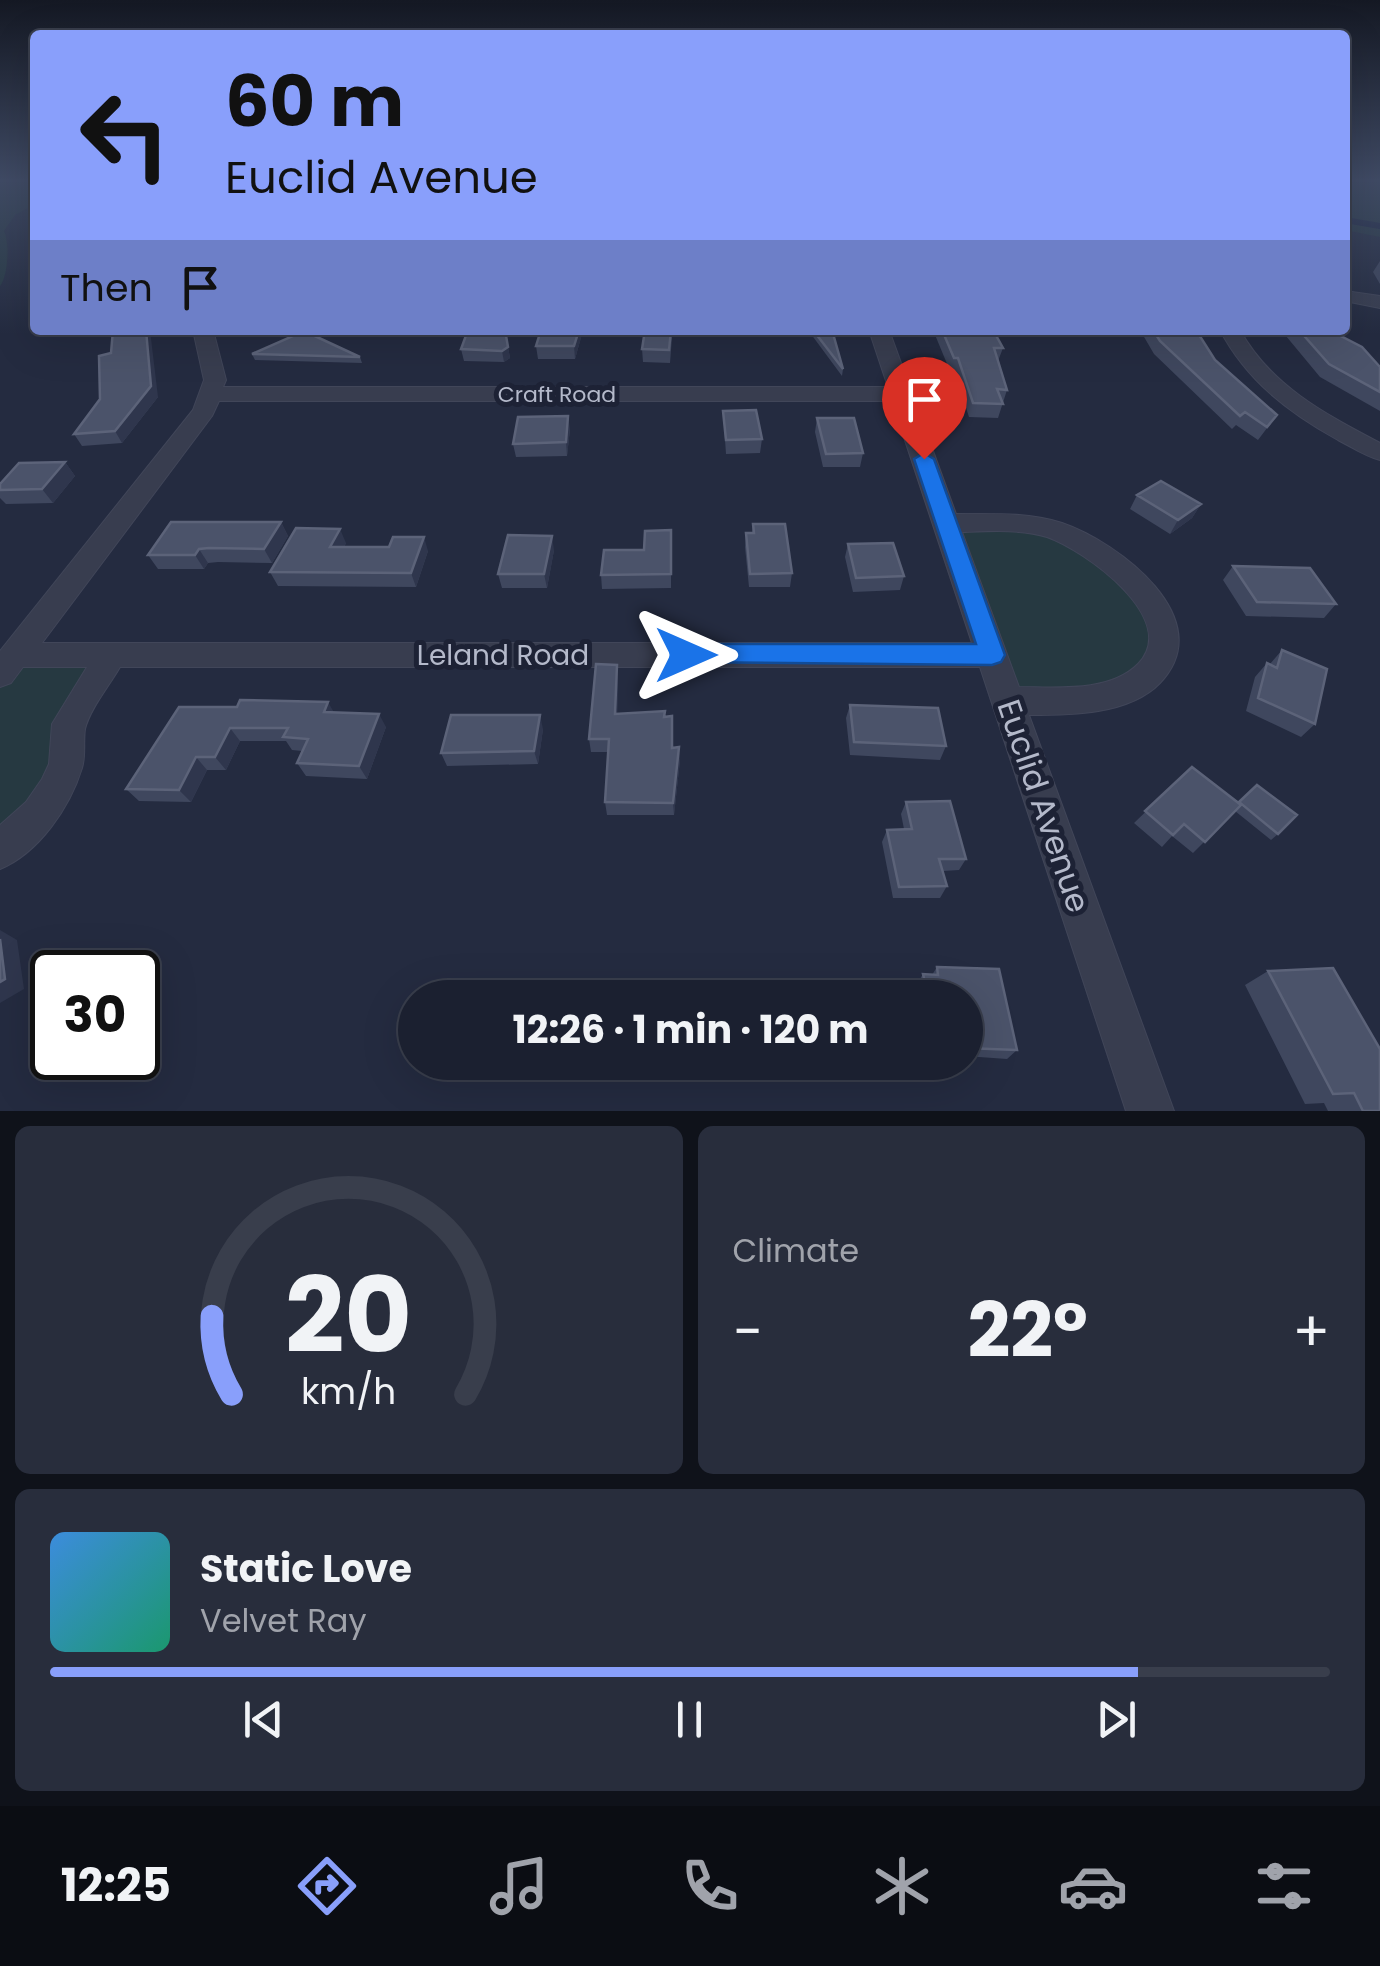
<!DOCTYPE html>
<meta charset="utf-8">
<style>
body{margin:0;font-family:Poppins,sans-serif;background:#282d3c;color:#f1f3f6;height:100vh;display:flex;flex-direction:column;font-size:38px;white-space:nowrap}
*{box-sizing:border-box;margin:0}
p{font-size:32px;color:#a0a3ab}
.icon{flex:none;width:55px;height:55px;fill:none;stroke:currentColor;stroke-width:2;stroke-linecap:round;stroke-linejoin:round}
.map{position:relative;height:1111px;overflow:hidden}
.drawer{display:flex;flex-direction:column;gap:15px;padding:15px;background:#0f121a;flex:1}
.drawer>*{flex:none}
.guide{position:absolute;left:30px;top:30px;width:1320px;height:305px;border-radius:10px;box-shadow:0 10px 40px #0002,0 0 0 2px #393e4c;background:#899ffb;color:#111;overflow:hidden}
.speed{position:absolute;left:30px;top:950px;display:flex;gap:20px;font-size:50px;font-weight:700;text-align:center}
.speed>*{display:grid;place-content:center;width:130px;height:130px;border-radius:50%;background:#1b2030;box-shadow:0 10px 40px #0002,0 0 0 2px #393e4c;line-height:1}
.speed .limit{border:5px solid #111;border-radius:15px;background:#fff;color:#111}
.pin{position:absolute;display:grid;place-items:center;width:85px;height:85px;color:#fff;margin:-102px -42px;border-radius:50% 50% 50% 0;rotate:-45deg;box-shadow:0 0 10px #0007}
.pin .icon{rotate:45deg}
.me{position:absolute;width:110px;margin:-55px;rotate:90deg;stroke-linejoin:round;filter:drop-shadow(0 0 8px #0008)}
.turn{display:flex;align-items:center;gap:35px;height:210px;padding:0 30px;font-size:45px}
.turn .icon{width:130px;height:130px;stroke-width:2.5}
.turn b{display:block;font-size:70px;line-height:85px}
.then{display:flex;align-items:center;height:95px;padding:0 30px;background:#0003;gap:20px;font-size:38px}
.big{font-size:75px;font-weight:700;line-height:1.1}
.drawer .card{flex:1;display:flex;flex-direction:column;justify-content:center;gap:15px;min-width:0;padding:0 35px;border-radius:15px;background:#282d3c}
.drawer .dial{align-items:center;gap:0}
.dial svg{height:260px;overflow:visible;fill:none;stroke:#393e4c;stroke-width:7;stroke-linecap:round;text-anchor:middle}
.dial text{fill:#f1f3f6;stroke:none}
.song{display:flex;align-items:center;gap:30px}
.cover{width:120px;height:120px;border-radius:15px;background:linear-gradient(135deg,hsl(210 70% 55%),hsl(160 70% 35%))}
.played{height:10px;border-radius:5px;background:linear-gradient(90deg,#899ffb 85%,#393e4c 85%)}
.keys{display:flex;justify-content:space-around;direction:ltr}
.heat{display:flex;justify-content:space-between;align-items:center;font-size:55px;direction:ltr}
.drawer .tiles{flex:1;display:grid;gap:15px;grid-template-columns:1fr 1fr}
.card:last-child{grid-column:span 2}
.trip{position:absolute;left:398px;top:980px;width:585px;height:100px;border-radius:50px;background:#1b2030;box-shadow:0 10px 40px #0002,0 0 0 2px #393e4c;font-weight:700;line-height:100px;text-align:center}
.dock{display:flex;height:160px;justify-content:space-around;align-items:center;background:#0b0d13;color:#a0a3ab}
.dock .icon{width:70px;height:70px}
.dock .selected{color:#899ffb}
.dock b{font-size:45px;color:#f1f3f6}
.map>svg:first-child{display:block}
.green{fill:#263941}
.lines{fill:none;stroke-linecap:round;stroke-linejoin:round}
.stream{stroke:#171f3e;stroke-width:6}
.minor-casing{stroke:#414659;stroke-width:2}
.minor{fill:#383d4f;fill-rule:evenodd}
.wall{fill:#3f475e}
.shaded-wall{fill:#2f364d}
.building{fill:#4b536a;stroke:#5c6379;stroke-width:2.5}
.route{fill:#1a73e8;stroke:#114b97;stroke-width:2.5}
.labels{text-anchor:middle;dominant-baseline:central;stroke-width:10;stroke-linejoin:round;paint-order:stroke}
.far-street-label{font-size:22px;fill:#b4b9ca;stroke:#1d2235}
.street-label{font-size:28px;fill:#b4b9ca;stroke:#1d2235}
.near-street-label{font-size:32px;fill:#b4b9ca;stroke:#1d2235}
</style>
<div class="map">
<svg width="1380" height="1111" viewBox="0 0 1380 1111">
<rect width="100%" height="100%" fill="#242b40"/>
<path class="green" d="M0,179H35V204L15,215L4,231C10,242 8,277 0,286Z
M1345,179H1380V237L1345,230Z
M946,523H1002L1080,541L1162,627L1130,685L1008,701Z
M15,655H111L67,742L0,850V674Z"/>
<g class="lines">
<path class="stream" d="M1345,220L1380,226"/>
<g class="minor-casing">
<path id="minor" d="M1345,291L1380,296V308L1345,301Z
M193,330H213L226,380L223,387H888L869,330H889L956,514C991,514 1028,512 1062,523C1118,542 1221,619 1160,683C1129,715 1070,715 1029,715L1174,1111H1126L980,667H120C109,686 90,709 85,729C83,742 86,755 82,768C70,807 39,853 0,869V825L26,802L42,779L49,764L52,724L87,667H23L11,683L0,687V651L193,410L204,380ZM219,401H892L972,643H42L212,416ZM962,532C990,531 1021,529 1047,537C1084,550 1182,619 1138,664C1109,693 1056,687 1019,687Z
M1220,330H1240C1271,386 1325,414 1380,443V460C1365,456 1352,447 1338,440C1288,412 1247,381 1220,330Z"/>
</g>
<use href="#minor" class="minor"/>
</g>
<path class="wall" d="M1380,261V284L1373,272Z
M505,330L510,358L504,362L464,361L461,349Z
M541,330H582V334L575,359H538L536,346Z
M808,330H832L843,369L842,376Z
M933,330H993L1003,348L998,361L1007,390L998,418L969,417L954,371H950Z
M1140,330H1196L1215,360L1277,415L1258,440L1236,425L1232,429L1154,354Z
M1281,330H1338L1336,334L1380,367V411L1320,377Z
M672,337L670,363L643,362L642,349Z
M111,353L158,397L122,443L82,446L74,434L100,399Z
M252,354L360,357L362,363L255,360Z
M723,411L762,439L760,453L726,454Z
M817,418L863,453L860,467H823L815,432Z
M570,429L567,456L516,457L513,444Z
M65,462L75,476L53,503L6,504L0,498V484Z
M1137,495L1201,504L1192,518L1170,534L1130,509Z
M281,522L288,536L272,563L218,562L208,563L204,569H158L148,555Z
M753,524L792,573L790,587H749L745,547L746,533H752Z
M671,530V588L602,589L601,575L644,550Z
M346,543L344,547L428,551L416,587L278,586L270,572Z
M848,544L904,576L900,590L853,592L845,557Z
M554,550L547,588H502L498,574Z
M1233,566L1336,604L1324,618L1246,616L1223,580Z
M1282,650L1315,724L1301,737L1246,711L1255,677L1267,663L1270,664Z
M618,679L617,714L664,717L673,747L680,760L674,815H607L605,802L608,752H591L589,739Z
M850,705L946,746L940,760L850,755L846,718Z
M179,707L334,712L386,727L367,779L306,776L297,763L302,751L292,750L286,741H240L226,770H207L191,802L139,801L126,789Z
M543,729L538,764L447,766L441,753Z
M1192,767L1278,834L1271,840L1235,811L1193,853L1172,836L1162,847L1134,823Z
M906,802L966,859L959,870L943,871L947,886L940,898H893L882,842L887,830L904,829L901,814Z
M937,967L1017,1050L1007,1059L965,1056V998H906L912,986L917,987V984L923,974L932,975Z
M1268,971L1380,1111H1328L1324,1103L1305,1104L1245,985Z"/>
<path class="shaded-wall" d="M146,330H150L158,397L122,443L115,431Z
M505,330L510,358L504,362L502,351Z
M579,330H582V334L575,359L574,346Z
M568,416L570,429L567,456L566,442Z
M65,462L75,476L53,503L42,489Z
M1201,504L1192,518L1170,534L1178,520Z
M281,522L288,536L272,563L264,549Z
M340,529L346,543L337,561L330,547Z
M552,536L554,550L547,588L544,574Z
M424,537L428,551L416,587L411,573Z
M199,549L208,563L204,569L195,555Z
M617,665L618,679L617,727L615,714Z
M328,702L336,716L324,712Z
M379,714L386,727L367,779L359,766Z
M540,715L543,729L538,764L534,751Z
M230,728L240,741L226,770L215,757Z
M679,747L680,760L674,815L673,803Z
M196,757L207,770L191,802L179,790Z
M0,930L17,940L24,989L0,1003Z"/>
<path class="building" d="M113,330H146L151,386L115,431L74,434L100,399L99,356L111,353Z
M468,330H505L508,347L502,351L461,349Z
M541,330H579L574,346H536Z
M645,330H671L669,350L642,349Z
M813,330H832L843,369Z
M942,330H993L1003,348H994L1007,390L997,389L1003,404L973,403L958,358H954Z
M1153,330H1196L1215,360L1277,415L1267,427L1245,412L1240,416L1160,341Z
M1299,330H1329L1362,347L1380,367V392L1329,364Z
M304,331L360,357L252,354Z
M756,410L762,439L726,440L723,411Z
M568,416L566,442L513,444L518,417Z
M817,418H854L863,453L826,454Z
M65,462L42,489L0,490V484L19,463Z
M1161,481L1201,504L1178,520L1137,495Z
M171,522H281L264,549L209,548L199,549L195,555H148Z
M753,524H785L792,573L750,574L746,533H754Z
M296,528L340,529L330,547H389L393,537H424L411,573L270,572Z
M671,530V574L601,575L604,550H644L645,531Z
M508,535L552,536L544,574H498Z
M893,543L904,576L856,578L848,544Z
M1233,566L1310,568L1336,604L1257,602Z
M1282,650L1327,669L1315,724L1258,698L1267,663L1277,668Z
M596,664L617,665L615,714L665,711L664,717L672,716V748L679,747L673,803L605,802L609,739H589Z
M240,700L328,702L324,712L379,714L359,766L297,763L308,739L283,737L288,728H230L215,757H196L179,790L126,789L179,707H237Z
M850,705L938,708L946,746L854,742Z
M451,715H540L534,751L441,753Z
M1192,767L1241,805L1205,842L1184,824L1173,835L1145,811Z
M1257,785L1297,815L1278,834L1239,802Z
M950,801L966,859H939L947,886L899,887L887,830L912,829L906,802Z
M0,939L5,979L0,982Z
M937,967L999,969L1017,1050L965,1048V998H913L912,986L926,987L923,974L938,975Z
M1333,968L1380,1049V1111H1363L1354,1093L1333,1094L1268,971Z"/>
<linearGradient id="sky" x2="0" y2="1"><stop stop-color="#141823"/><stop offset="0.54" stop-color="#3f4a64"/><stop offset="1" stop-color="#3f4a64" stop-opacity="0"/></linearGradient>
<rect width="1380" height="334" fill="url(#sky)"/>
<path class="route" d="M924,453L934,459L1005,655L1001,662L992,665L676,662L673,655L676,647L686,644H976L914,459Z"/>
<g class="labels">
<g class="far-street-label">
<text x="557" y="394">Craft Road</text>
</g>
<g class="street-label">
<text x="503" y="655">Leland Road</text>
</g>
<g class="near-street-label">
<text transform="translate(1044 806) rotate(71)">Euclid Avenue</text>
</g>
</g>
</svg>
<div class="speed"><div class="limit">30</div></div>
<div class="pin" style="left:924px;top:459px;background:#d93025"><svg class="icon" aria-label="arrive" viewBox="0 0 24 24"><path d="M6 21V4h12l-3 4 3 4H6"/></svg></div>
<svg class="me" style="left:686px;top:655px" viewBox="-20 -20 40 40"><path d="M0-17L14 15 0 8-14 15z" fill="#1a73e8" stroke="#fff" stroke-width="4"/></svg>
<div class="trip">12:26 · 1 min · 120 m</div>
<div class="guide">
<div class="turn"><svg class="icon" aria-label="left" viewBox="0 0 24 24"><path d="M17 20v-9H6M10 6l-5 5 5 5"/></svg><div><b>60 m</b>Euclid Avenue</div></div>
<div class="then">Then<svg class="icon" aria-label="arrive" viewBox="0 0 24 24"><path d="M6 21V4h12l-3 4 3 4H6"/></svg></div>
</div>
</div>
<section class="drawer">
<div class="tiles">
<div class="card dial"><svg viewBox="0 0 100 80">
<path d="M14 69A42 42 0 1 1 86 69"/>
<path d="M14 69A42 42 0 0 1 8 45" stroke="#899ffb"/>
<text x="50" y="56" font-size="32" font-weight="700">20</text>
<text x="50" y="72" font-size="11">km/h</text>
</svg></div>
<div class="card"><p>Climate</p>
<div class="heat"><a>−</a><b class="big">22°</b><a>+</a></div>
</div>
<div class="card">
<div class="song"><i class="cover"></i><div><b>Static Love</b><p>Velvet Ray</p></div></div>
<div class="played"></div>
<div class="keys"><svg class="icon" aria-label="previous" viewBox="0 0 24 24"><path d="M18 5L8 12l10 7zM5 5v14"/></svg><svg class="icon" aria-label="pause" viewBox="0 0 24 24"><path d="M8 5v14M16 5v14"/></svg><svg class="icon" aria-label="next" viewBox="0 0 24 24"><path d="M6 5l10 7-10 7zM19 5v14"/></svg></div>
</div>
</div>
</section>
<nav class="dock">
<b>12:25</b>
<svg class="icon selected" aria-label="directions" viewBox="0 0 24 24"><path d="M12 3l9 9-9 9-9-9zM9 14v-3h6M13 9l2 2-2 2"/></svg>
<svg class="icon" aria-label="music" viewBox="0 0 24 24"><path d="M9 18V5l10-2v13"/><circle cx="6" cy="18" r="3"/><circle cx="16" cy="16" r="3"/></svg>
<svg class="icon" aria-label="phone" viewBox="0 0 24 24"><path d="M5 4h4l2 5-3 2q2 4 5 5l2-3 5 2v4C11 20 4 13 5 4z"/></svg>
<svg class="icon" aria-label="climate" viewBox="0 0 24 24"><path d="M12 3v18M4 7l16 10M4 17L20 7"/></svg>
<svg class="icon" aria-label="car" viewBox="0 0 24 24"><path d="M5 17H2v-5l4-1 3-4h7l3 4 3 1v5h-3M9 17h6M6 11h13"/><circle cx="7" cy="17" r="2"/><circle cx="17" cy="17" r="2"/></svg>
<svg class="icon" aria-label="filters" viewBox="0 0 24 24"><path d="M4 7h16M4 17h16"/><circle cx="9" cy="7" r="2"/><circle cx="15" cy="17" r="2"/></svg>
</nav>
